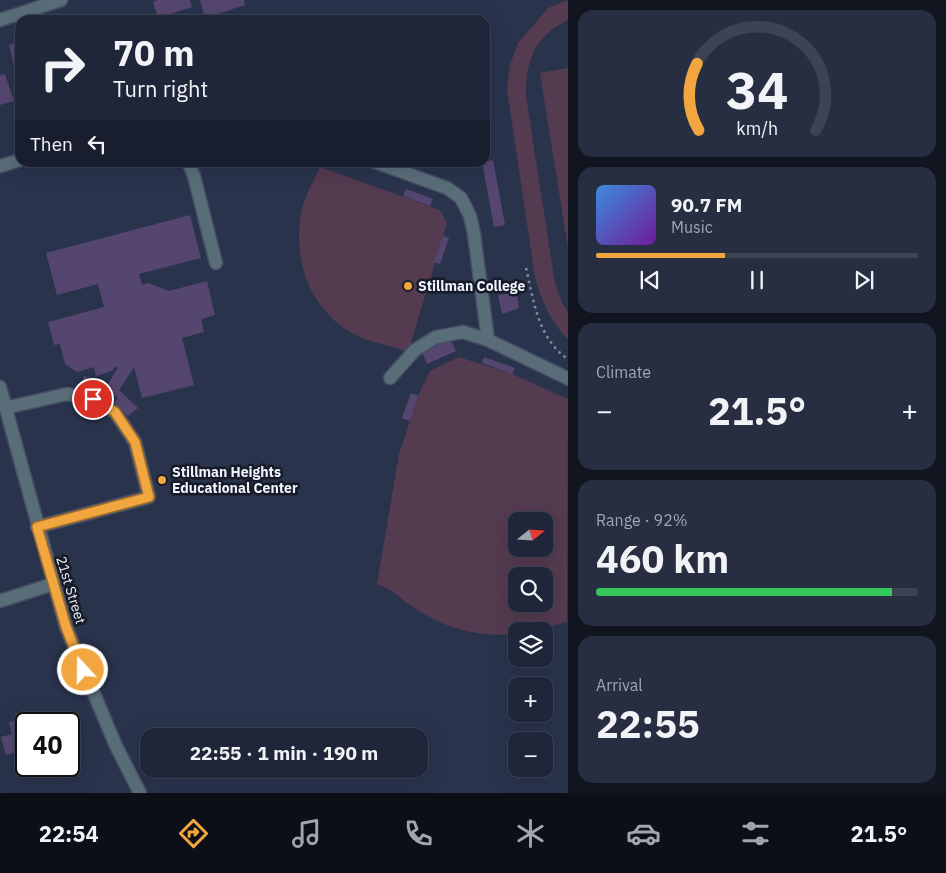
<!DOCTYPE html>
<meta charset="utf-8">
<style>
body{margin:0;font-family:"IBM Plex Sans",sans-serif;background:#272e41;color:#f1f3f6;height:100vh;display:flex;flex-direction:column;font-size:19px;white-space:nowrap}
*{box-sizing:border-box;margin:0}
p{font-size:16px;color:#a1a5ae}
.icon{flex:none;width:28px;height:28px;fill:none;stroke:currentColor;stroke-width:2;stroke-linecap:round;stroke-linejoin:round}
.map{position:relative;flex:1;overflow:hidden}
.drawer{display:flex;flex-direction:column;gap:10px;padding:10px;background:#11151f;width:378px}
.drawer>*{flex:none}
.hud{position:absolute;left:15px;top:15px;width:475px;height:152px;border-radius:15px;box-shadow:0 5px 20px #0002,0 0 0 1px #3c4353;background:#1f2639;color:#f1f3f6;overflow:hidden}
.needle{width:32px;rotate:72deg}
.fabs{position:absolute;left:508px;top:512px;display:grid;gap:10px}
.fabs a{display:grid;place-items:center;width:45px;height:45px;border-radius:10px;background:#1f2639;box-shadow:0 5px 20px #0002,0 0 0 1px #3c4353;font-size:25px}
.speed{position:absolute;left:15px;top:712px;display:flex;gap:10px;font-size:25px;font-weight:700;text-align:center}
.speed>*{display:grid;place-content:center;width:65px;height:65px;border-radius:50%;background:#1f2639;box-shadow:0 5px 20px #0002,0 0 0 1px #3c4353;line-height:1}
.speed .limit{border:2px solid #111;border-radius:8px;background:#fff;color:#111}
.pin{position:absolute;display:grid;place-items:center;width:42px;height:42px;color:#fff;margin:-21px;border:2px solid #fff;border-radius:50%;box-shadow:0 1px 5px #0007}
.me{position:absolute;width:55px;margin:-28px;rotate:339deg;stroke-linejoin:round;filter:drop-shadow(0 0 4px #0008)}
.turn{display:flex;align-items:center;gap:18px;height:105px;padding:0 15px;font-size:22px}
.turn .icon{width:65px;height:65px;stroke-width:2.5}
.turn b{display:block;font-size:35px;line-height:42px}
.then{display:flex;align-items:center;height:48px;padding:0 15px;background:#0003;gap:10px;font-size:19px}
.big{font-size:38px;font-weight:800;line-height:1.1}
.drawer .tile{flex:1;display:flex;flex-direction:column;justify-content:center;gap:8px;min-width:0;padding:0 18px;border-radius:15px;background:#272e41}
.drawer .dial{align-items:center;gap:0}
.dial svg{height:130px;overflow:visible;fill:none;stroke:#3c4353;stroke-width:7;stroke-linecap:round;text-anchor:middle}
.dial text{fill:#f1f3f6;stroke:none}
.song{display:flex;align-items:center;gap:15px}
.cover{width:60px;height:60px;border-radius:8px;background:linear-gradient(135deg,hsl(210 70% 55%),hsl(280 70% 35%))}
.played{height:5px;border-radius:2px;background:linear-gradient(90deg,#f1a640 40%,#3c4353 40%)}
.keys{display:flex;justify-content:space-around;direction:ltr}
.heat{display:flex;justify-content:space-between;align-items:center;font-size:28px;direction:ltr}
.charge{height:8px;border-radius:4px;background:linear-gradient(90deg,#34c759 92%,#3c4353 0)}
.trip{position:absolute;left:140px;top:728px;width:288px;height:50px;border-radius:15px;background:#1f2639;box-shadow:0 5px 20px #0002,0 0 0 1px #3c4353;font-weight:800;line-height:50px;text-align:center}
.tabs{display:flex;height:80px;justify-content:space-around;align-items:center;background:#0c0f17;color:#a1a5ae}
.tabs .icon{width:35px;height:35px}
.tabs .active{color:#f1a640}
.tabs b{font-size:22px;color:#f1f3f6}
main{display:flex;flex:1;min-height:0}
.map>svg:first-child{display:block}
.green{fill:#543b50;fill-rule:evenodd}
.building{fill:#554670}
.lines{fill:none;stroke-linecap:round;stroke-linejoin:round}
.minor-casing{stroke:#454e65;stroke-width:15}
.path{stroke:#848b9d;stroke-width:2.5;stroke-dasharray:2.5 4;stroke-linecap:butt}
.minor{stroke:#596d79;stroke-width:12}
.route-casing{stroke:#9d6c2a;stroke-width:12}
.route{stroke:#f1a640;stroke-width:9}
.poi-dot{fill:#f1a640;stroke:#161b27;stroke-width:2}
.labels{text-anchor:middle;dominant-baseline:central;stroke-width:5;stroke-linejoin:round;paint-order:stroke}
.poi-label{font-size:14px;font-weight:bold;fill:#f0f4fe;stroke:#161b27;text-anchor:start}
.street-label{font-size:14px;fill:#f0f4fe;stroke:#161b27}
</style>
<main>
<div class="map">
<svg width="569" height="793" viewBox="0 0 569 793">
<rect width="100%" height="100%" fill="#29334c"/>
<path class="green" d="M568,0V20C534,37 526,60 526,96L555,284L562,302L568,312V340C551,321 542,303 535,278L507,89L510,65L518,43L548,8Z
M568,68H569L568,249L540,73Z
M320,167L440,210L447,223L408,352C389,344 367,343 350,332C307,305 292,257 302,209C305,195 314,180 320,167Z
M459,357L512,374L568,399L567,622L535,631H516V634C479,638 443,628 413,607C398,597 395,591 377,584L399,454L418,396L430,371ZM516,521H544V549H516ZM516,576H544V604H516Z"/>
<path class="building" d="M158,0H190L192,7L158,18L153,2Z
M200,0H244L245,5L205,18Z
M141,14L143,20H125Z
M20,42V64L14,66L9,45Z
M5,74L14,101L0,105V75Z
M493,160L505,225L494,227L482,162Z
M406,189L433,199L430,206L403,196Z
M190,215L201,258L139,274L142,285L148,283L169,291L207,281L215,315L201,319L204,332L182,338L194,385L142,398L134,367L119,390L138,408L128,416L114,402L118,398L115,396L104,390H102L101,394L81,388L84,376L108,384L118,368L115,366L112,371L96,376L94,367L77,372L65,364L60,344L54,345L48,322L104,307L98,284L57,295L46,253Z
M443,236L449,238L440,264L434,262Z
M511,293L512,296H517L519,308L502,314L498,295Z
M449,337L456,351L427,364L421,350Z
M484,357L515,368L512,374L482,363Z
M411,393L418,396L410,421L402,418Z
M23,719L26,729V753L22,754L21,751L6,755L1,737L12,734L9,722Z"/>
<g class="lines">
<g class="minor-casing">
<path id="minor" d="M0,20L61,0
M188,162L194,176L216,263
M375,162L447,188L461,198L470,216L474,234L488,340
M0,166L20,160
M390,378L415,350L436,337L463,332L488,340L569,379
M0,387L66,627L116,746L140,793
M5,408L67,394L93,399L115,412L135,442L149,497L37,527
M0,601L53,584"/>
</g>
<path class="path" d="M526,268C534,302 538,339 569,360"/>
<use href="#minor" class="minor"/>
</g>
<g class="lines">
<g class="route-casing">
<path id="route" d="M83,670L66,627L37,527L149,497L135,442L115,412L93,399"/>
</g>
<use href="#route" class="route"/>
</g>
<g class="poi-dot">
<circle cx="408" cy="286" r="5"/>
<circle cx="162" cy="480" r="5"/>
</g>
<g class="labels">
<g class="poi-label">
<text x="418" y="286">Stillman College</text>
<text x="172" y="472">Stillman Heights<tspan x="172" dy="16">Educational Center</tspan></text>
</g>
<g class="street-label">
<text transform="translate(71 590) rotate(73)">21st Street</text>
</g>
</g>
</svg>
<div class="fabs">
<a><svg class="needle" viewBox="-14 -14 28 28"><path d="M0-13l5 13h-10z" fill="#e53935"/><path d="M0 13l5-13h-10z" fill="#a1a5ae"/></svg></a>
<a><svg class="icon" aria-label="search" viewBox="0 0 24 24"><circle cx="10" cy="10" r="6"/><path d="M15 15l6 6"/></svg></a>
<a><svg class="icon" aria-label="layers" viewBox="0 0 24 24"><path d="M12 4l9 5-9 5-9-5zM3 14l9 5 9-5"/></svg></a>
<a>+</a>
<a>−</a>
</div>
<div class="speed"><div class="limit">40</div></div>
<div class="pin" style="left:93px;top:399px;background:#d93025"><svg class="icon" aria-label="arrive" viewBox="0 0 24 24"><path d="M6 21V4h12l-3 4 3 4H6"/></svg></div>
<svg class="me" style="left:83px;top:670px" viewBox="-20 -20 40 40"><circle r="17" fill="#f1a640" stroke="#fff" stroke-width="3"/><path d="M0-11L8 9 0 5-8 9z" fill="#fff"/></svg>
<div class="trip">22:55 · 1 min · 190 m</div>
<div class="hud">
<div class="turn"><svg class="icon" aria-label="right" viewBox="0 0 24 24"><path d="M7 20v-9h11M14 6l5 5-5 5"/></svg><div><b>70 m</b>Turn right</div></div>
<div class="then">Then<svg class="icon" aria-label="left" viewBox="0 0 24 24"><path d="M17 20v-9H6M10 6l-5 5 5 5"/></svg></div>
</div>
</div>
<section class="drawer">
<div class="tile dial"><svg viewBox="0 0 100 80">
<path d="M14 69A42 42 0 1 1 86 69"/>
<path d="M14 69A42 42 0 0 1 13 28" stroke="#f1a640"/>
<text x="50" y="56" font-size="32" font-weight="700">34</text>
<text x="50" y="72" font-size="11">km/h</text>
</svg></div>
<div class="tile">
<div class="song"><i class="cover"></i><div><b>90.7 FM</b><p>Music</p></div></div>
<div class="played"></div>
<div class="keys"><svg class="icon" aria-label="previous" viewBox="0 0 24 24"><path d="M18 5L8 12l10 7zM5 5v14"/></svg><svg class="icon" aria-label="pause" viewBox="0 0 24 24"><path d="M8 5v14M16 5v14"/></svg><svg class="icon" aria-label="next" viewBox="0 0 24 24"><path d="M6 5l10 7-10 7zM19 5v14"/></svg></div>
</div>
<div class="tile"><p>Climate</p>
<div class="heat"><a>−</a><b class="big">21.5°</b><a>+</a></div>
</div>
<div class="tile"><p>Range · 92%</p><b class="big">460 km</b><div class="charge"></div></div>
<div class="tile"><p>Arrival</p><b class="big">22:55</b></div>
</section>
</main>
<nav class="tabs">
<b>22:54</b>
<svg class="icon active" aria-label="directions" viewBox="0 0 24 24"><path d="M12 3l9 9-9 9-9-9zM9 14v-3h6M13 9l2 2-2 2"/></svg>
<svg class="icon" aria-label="music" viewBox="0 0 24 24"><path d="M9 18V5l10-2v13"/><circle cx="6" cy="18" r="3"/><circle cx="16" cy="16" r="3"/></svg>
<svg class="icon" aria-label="phone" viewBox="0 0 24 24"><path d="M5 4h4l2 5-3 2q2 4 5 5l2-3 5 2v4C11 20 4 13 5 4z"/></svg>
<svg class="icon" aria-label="climate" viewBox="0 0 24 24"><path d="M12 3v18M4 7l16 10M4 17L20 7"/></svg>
<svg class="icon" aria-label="car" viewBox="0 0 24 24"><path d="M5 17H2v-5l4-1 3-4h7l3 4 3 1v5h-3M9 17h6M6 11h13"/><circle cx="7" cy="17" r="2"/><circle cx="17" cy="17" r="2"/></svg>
<svg class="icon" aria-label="filters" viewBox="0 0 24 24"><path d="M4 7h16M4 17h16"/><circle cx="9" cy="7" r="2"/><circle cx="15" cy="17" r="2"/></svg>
<b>21.5°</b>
</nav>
